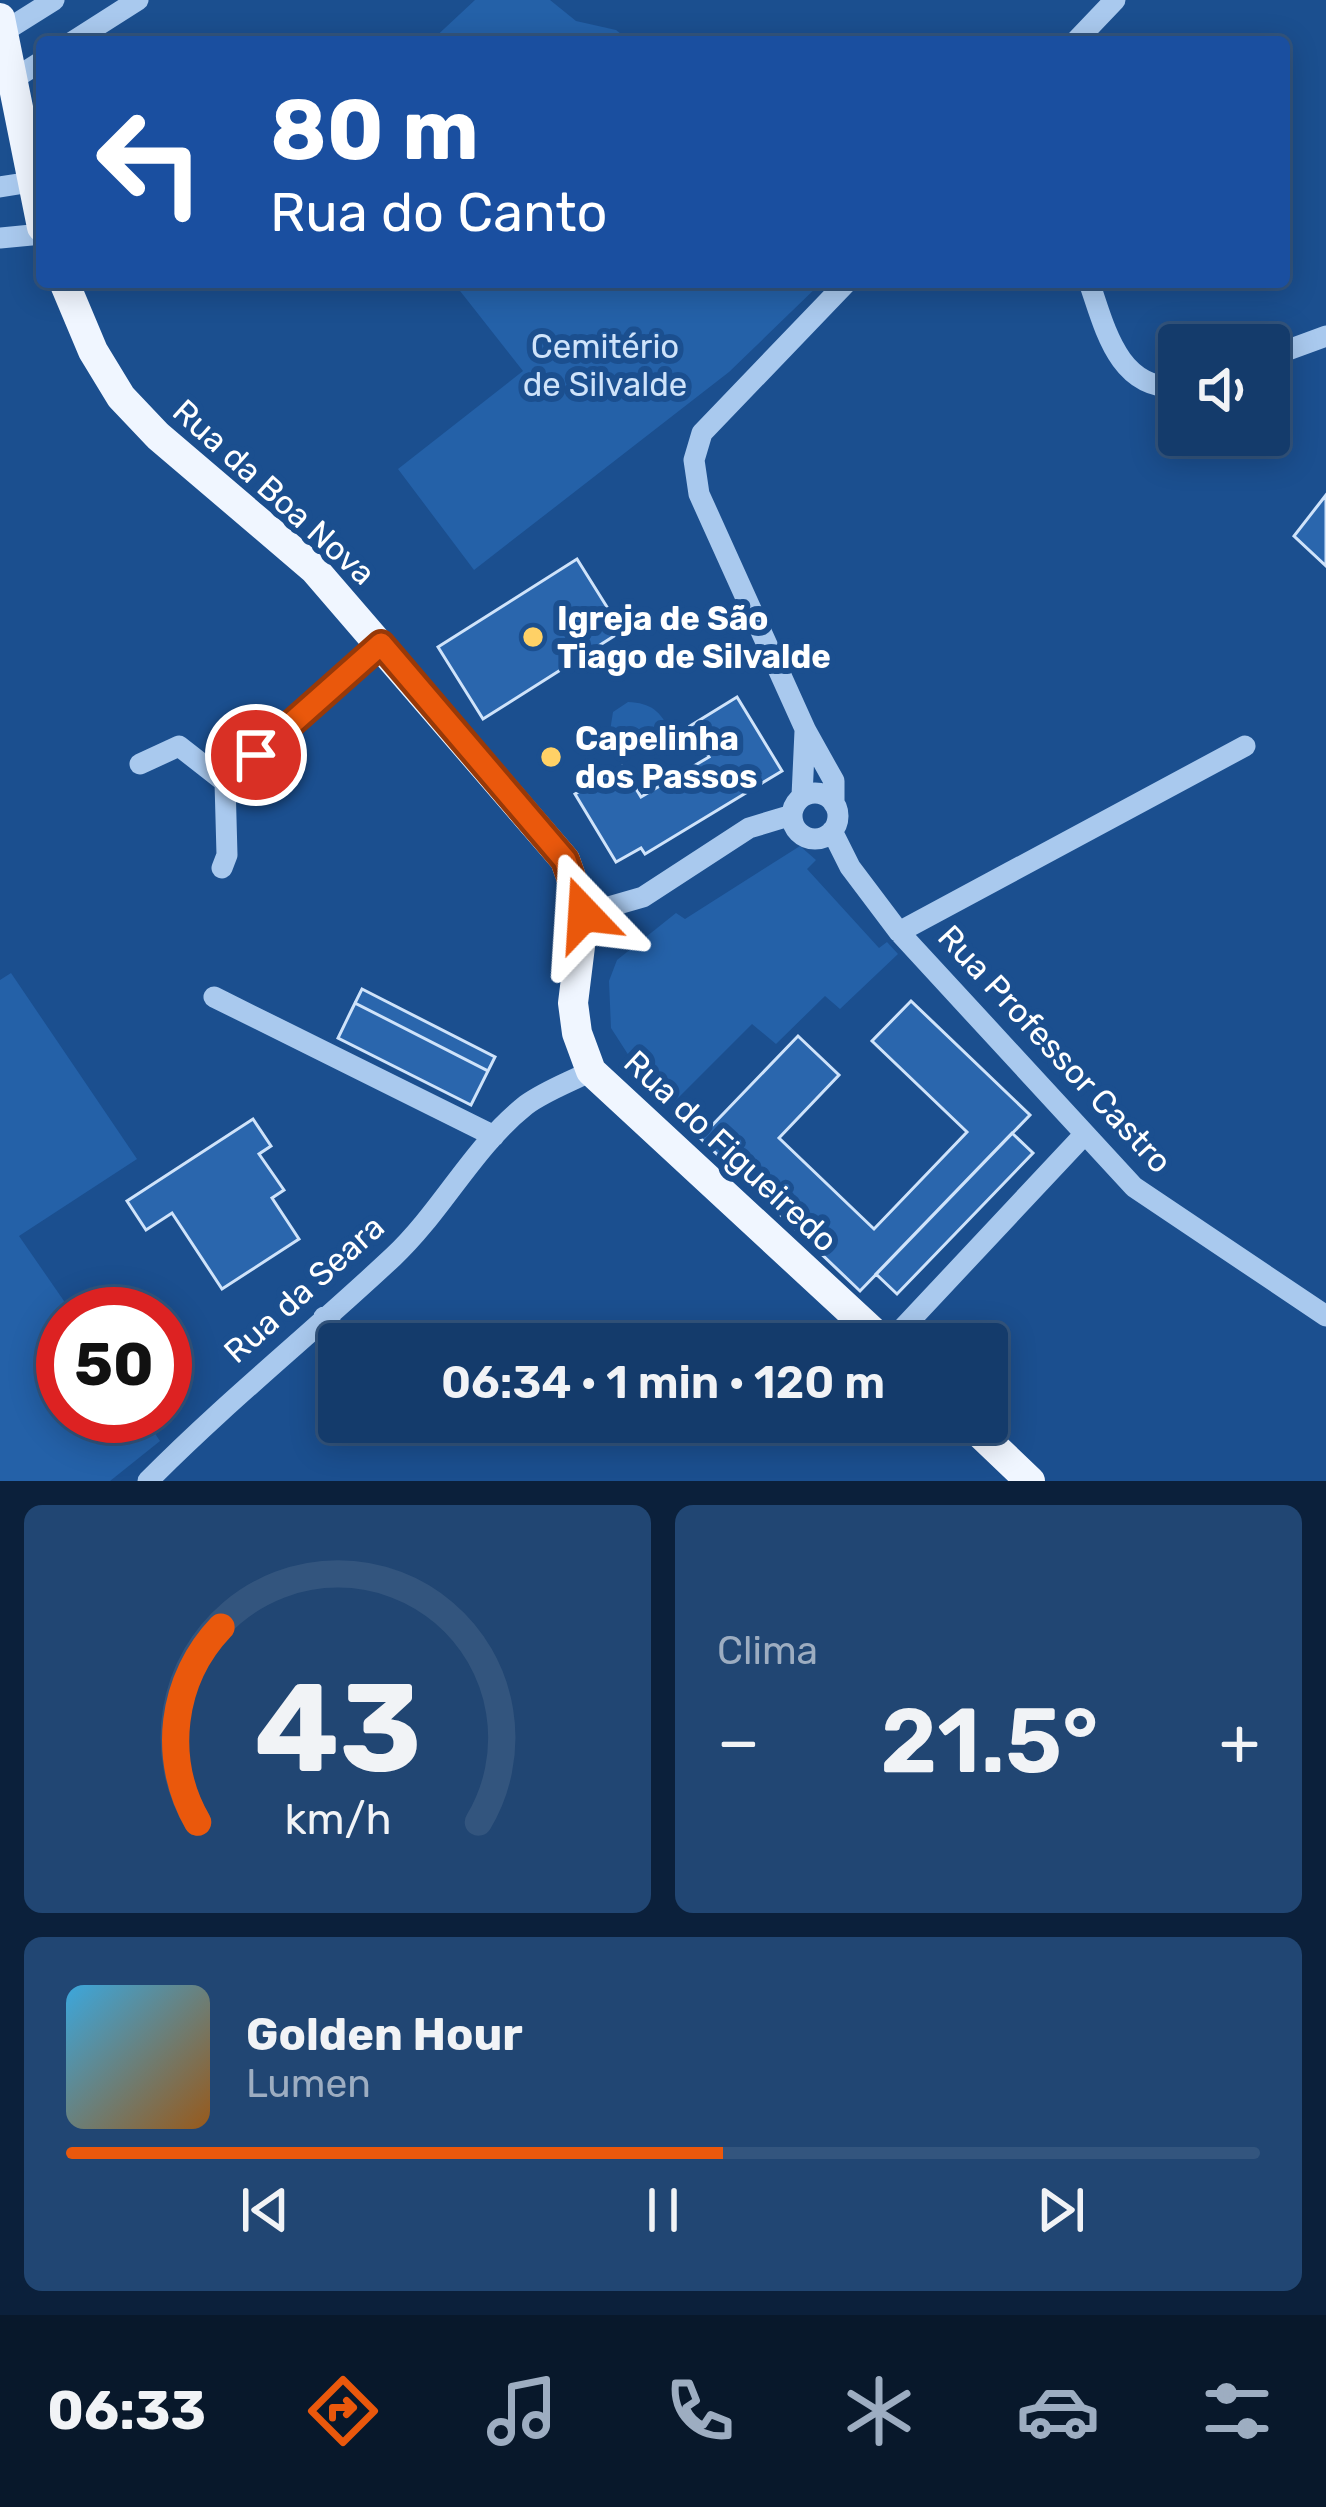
<!DOCTYPE html>
<html lang="pt">
<meta charset="utf-8">
<style>
body{margin:0;font-family:Rubik,sans-serif;background:#214673;color:#f1f3f6;height:100vh;display:flex;flex-direction:column;font-size:45px;white-space:nowrap}
*{box-sizing:border-box;margin:0}
p{font-size:39px;color:#9dadc1}
.icon{flex:none;width:66px;height:66px;fill:none;stroke:currentColor;stroke-width:2;stroke-linecap:round;stroke-linejoin:round}
.map{position:relative;height:1481px;overflow:hidden}
.drawer{display:flex;flex-direction:column;gap:24px;padding:24px;background:#0b203b;flex:1}
.drawer>*{flex:none}
.guide{position:absolute;left:36px;top:36px;width:1254px;height:252px;border-radius:12px;box-shadow:0 6px 30px #0003,0 0 0 3px #33557e;background:#1a4fa0;color:#fff;overflow:hidden}
.controls{position:absolute;left:1158px;top:324px;display:grid;gap:24px}
.controls a{display:grid;place-items:center;width:132px;height:132px;border-radius:12px;background:#143b6b;box-shadow:0 6px 30px #0003,0 0 0 3px #33557e;font-size:60px}
.speed{position:absolute;left:36px;top:1287px;display:flex;gap:24px;font-size:60px;font-weight:700;text-align:center}
.speed>*{display:grid;place-content:center;width:156px;height:156px;border-radius:50%;background:#143b6b;box-shadow:0 6px 30px #0003,0 0 0 3px #33557e;line-height:1}
.speed .limit{border:18px solid #d22;background:#fff;color:#111}
.pin{position:absolute;display:grid;place-items:center;width:102px;height:102px;color:#fff;margin:-51px;border:6px solid #fff;border-radius:50%;box-shadow:0 3px 12px #0007}
.me{position:absolute;width:132px;margin:-66px;rotate:340deg;stroke-linejoin:round;filter:drop-shadow(0 0 9px #0008)}
.turn{display:flex;align-items:center;gap:42px;height:252px;padding:0 36px;font-size:54px}
.turn .icon{width:156px;height:156px;stroke-width:2.5}
.turn b{display:block;font-size:84px;line-height:102px}
.big{font-size:90px;font-weight:600;line-height:1.1}
.drawer .widget{flex:1;display:flex;flex-direction:column;justify-content:center;gap:18px;min-width:0;padding:0 42px;border-radius:18px;background:#214673}
.drawer .dial{align-items:center;gap:0}
.dial svg{height:312px;overflow:visible;fill:none;stroke:#33557e;stroke-width:7;stroke-linecap:round;text-anchor:middle}
.dial text{fill:#f1f3f6;stroke:none}
.song{display:flex;align-items:center;gap:36px}
.cover{width:144px;height:144px;border-radius:18px;background:linear-gradient(135deg,hsl(200 70% 55%),hsl(30 70% 35%))}
.played{height:12px;border-radius:6px;background:linear-gradient(90deg,#ea580c 55%,#33557e 55%)}
.keys{display:flex;justify-content:space-around;direction:ltr}
.heat{display:flex;justify-content:space-between;align-items:center;font-size:66px;direction:ltr}
.drawer .tiles{flex:1;display:grid;gap:24px;grid-template-columns:1fr 1fr}
.widget:last-child{grid-column:span 2}
.trip{position:absolute;left:318px;top:1323px;width:690px;height:120px;border-radius:12px;background:#143b6b;box-shadow:0 6px 30px #0003,0 0 0 3px #33557e;font-weight:600;line-height:120px;text-align:center}
.menu{display:flex;height:192px;justify-content:space-around;align-items:center;background:#08182b;color:#9dadc1}
.menu .icon{width:84px;height:84px}
.menu .active{color:#ea580c}
.menu b{font-size:54px;color:#f1f3f6}
.map>svg:first-child{display:block}
.green{fill:#2461a8}
.building{fill:#2a66ad;stroke:#cfe3fa;stroke-width:3}
.lines{fill:none;stroke-linecap:round;stroke-linejoin:round}
.minor{stroke:#a9c9ee;stroke-width:21}
.major{stroke:#f0f6ff;stroke-width:30}
.route-casing{stroke:#983908;stroke-width:30}
.route{stroke:#ea580c;stroke-width:21}
.poi-dot{fill:#ffd166;stroke:#1b4f8f;stroke-width:4.5}
.labels{text-anchor:middle;dominant-baseline:central;stroke-width:12;stroke-linejoin:round;paint-order:stroke}
.park-label{font-size:33px;fill:#cfe3fa;stroke:#1b4f8f}
.street-label{font-size:33px;fill:#fff;stroke:#1b4f8f}
.poi-label{font-size:33px;font-weight:bold;fill:#fff;stroke:#1b4f8f;text-anchor:start}
</style>
<div class="map">
<svg width="1326" height="1481" viewBox="0 0 1326 1481">
<rect width="100%" height="100%" fill="#1b4f8f"/>
<path class="green" d="M475,0H550L576,21L616,30L631,42H430Z
M453,282H822L729,372L474,570L398,469L523,371Z
M628,702C651,703 661,711 670,732L666,748L643,749C633,738 620,741 610,731L613,712Z
M800,846L816,860L807,869L879,948L887,942L898,954L840,1009L825,996L776,1044L752,1024L673,1103L640,1073L611,1028L609,981L617,960L676,913L685,919Z
M11,973L137,1159L19,1236L73,1314H63V1416H143L160,1441L110,1481H0V980Z"/>
<path class="building" d="M1326,495V566L1294,536Z
M577,559L622,631L483,719L438,647Z
M737,697L782,771L645,854L641,848L616,862L575,794L622,766L641,797L709,757L690,726Z
M362,989L495,1057L488,1071L355,1003Z
M911,1001L1030,1115L860,1291L700,1138L798,1036L839,1075L779,1138L874,1229L967,1132L872,1041Z
M355,1003L488,1071L471,1105L338,1038Z
M253,1119L271,1146L259,1154L284,1190L272,1198L299,1239L222,1289L172,1213L146,1230L127,1201Z
M1012,1133L1033,1153L897,1294L876,1274Z"/>
<g class="lines">
<path class="minor" d="M3,32L54,0
M72,42L138,0
M1075,42L1115,0
M12,80L42,61
M0,187L31,182
M0,238L42,234
M1089,282C1105,328 1118,391 1179,387
M1269,357L1326,336
M140,764L179,746L225,782
M792 816a23 23 0 1 1 46 0a23 23 0 1 1-46 0Z
M802,796L805,731
M834,804V781L806,731L699,494L694,460L702,433L847,282
M832,831L850,867L899,932L1134,1187L1326,1316
M222,868L227,855L225,782L381,644
M584,914L643,897L749,828L792,815
M899,932L1245,746
M214,997L494,1136
M324,1317L348,1344
M888,1344L1083,1136
M148,1481C226,1402 312,1333 393,1257C442,1211 473,1147 526,1105C545,1091 570,1082 591,1071"/>
<path class="major" d="M0,18L42,227
M64,282L93,351L121,397L158,436L314,569L565,860L584,914L573,1003L577,1033L591,1071L886,1344
M968,1422L1030,1481"/>
</g>
<g class="lines">
<g class="route-casing">
<path id="route" d="M256,755L381,644L565,860L584,914"/>
</g>
<use href="#route" class="route"/>
</g>
<g class="poi-dot">
<circle cx="533" cy="637" r="12"/>
<circle cx="551" cy="757" r="12"/>
</g>
<g class="labels">
<g class="park-label">
<text x="605" y="346">Cemitério<tspan x="605" dy="38">de Silvalde</tspan></text>
</g>
<g class="street-label">
<text transform="translate(274 492) rotate(42)">Rua da Boa Nova</text>
<text transform="translate(1055 1049) rotate(47)">Rua Professor Castro</text>
<text transform="translate(731 1151) rotate(43)">Rua do Figueiredo</text>
<text transform="translate(304 1289) rotate(-42)">Rua da Seara</text>
</g>
<g class="poi-label">
<text x="557" y="618">Igreja de São<tspan x="557" dy="38">Tiago de Silvalde</tspan></text>
<text x="575" y="738">Capelinha<tspan x="575" dy="38">dos Passos</tspan></text>
</g>
</g>
</svg>
<div class="controls">
<a><svg class="icon" aria-label="sound" viewBox="0 0 24 24"><path d="M4 9h4l5-4v14l-5-4H4zM17 9q2 3 0 6"/></svg></a>
</div>
<div class="speed"><div class="limit">50</div></div>
<div class="pin" style="left:256px;top:755px;background:#d93025"><svg class="icon" aria-label="arrive" viewBox="0 0 24 24"><path d="M6 21V4h12l-3 4 3 4H6"/></svg></div>
<svg class="me" style="left:584px;top:914px" viewBox="-20 -20 40 40"><path d="M0-17L14 15 0 8-14 15z" fill="#ea580c" stroke="#fff" stroke-width="4"/></svg>
<div class="trip">06:34 · 1 min · 120 m</div>
<div class="guide">
<div class="turn"><svg class="icon" aria-label="left" viewBox="0 0 24 24"><path d="M17 20v-9H6M10 6l-5 5 5 5"/></svg><div><b>80 m</b>Rua do Canto</div></div>
</div>
</div>
<section class="drawer">
<div class="tiles">
<div class="widget dial"><svg viewBox="0 0 100 80">
<path d="M14 69A42 42 0 1 1 86 69"/>
<path d="M14 69A42 42 0 0 1 20 19" stroke="#ea580c"/>
<text x="50" y="56" font-size="32" font-weight="700">43</text>
<text x="50" y="72" font-size="11">km/h</text>
</svg></div>
<div class="widget"><p>Clima</p>
<div class="heat"><a>−</a><b class="big">21.5°</b><a>+</a></div>
</div>
<div class="widget">
<div class="song"><i class="cover"></i><div><b>Golden Hour</b><p>Lumen</p></div></div>
<div class="played"></div>
<div class="keys"><svg class="icon" aria-label="previous" viewBox="0 0 24 24"><path d="M18 5L8 12l10 7zM5 5v14"/></svg><svg class="icon" aria-label="pause" viewBox="0 0 24 24"><path d="M8 5v14M16 5v14"/></svg><svg class="icon" aria-label="next" viewBox="0 0 24 24"><path d="M6 5l10 7-10 7zM19 5v14"/></svg></div>
</div>
</div>
</section>
<nav class="menu">
<b>06:33</b>
<svg class="icon active" aria-label="directions" viewBox="0 0 24 24"><path d="M12 3l9 9-9 9-9-9zM9 14v-3h6M13 9l2 2-2 2"/></svg>
<svg class="icon" aria-label="music" viewBox="0 0 24 24"><path d="M9 18V5l10-2v13"/><circle cx="6" cy="18" r="3"/><circle cx="16" cy="16" r="3"/></svg>
<svg class="icon" aria-label="phone" viewBox="0 0 24 24"><path d="M5 4h4l2 5-3 2q2 4 5 5l2-3 5 2v4C11 20 4 13 5 4z"/></svg>
<svg class="icon" aria-label="climate" viewBox="0 0 24 24"><path d="M12 3v18M4 7l16 10M4 17L20 7"/></svg>
<svg class="icon" aria-label="car" viewBox="0 0 24 24"><path d="M5 17H2v-5l4-1 3-4h7l3 4 3 1v5h-3M9 17h6M6 11h13"/><circle cx="7" cy="17" r="2"/><circle cx="17" cy="17" r="2"/></svg>
<svg class="icon" aria-label="filters" viewBox="0 0 24 24"><path d="M4 7h16M4 17h16"/><circle cx="9" cy="7" r="2"/><circle cx="15" cy="17" r="2"/></svg>
</nav>
